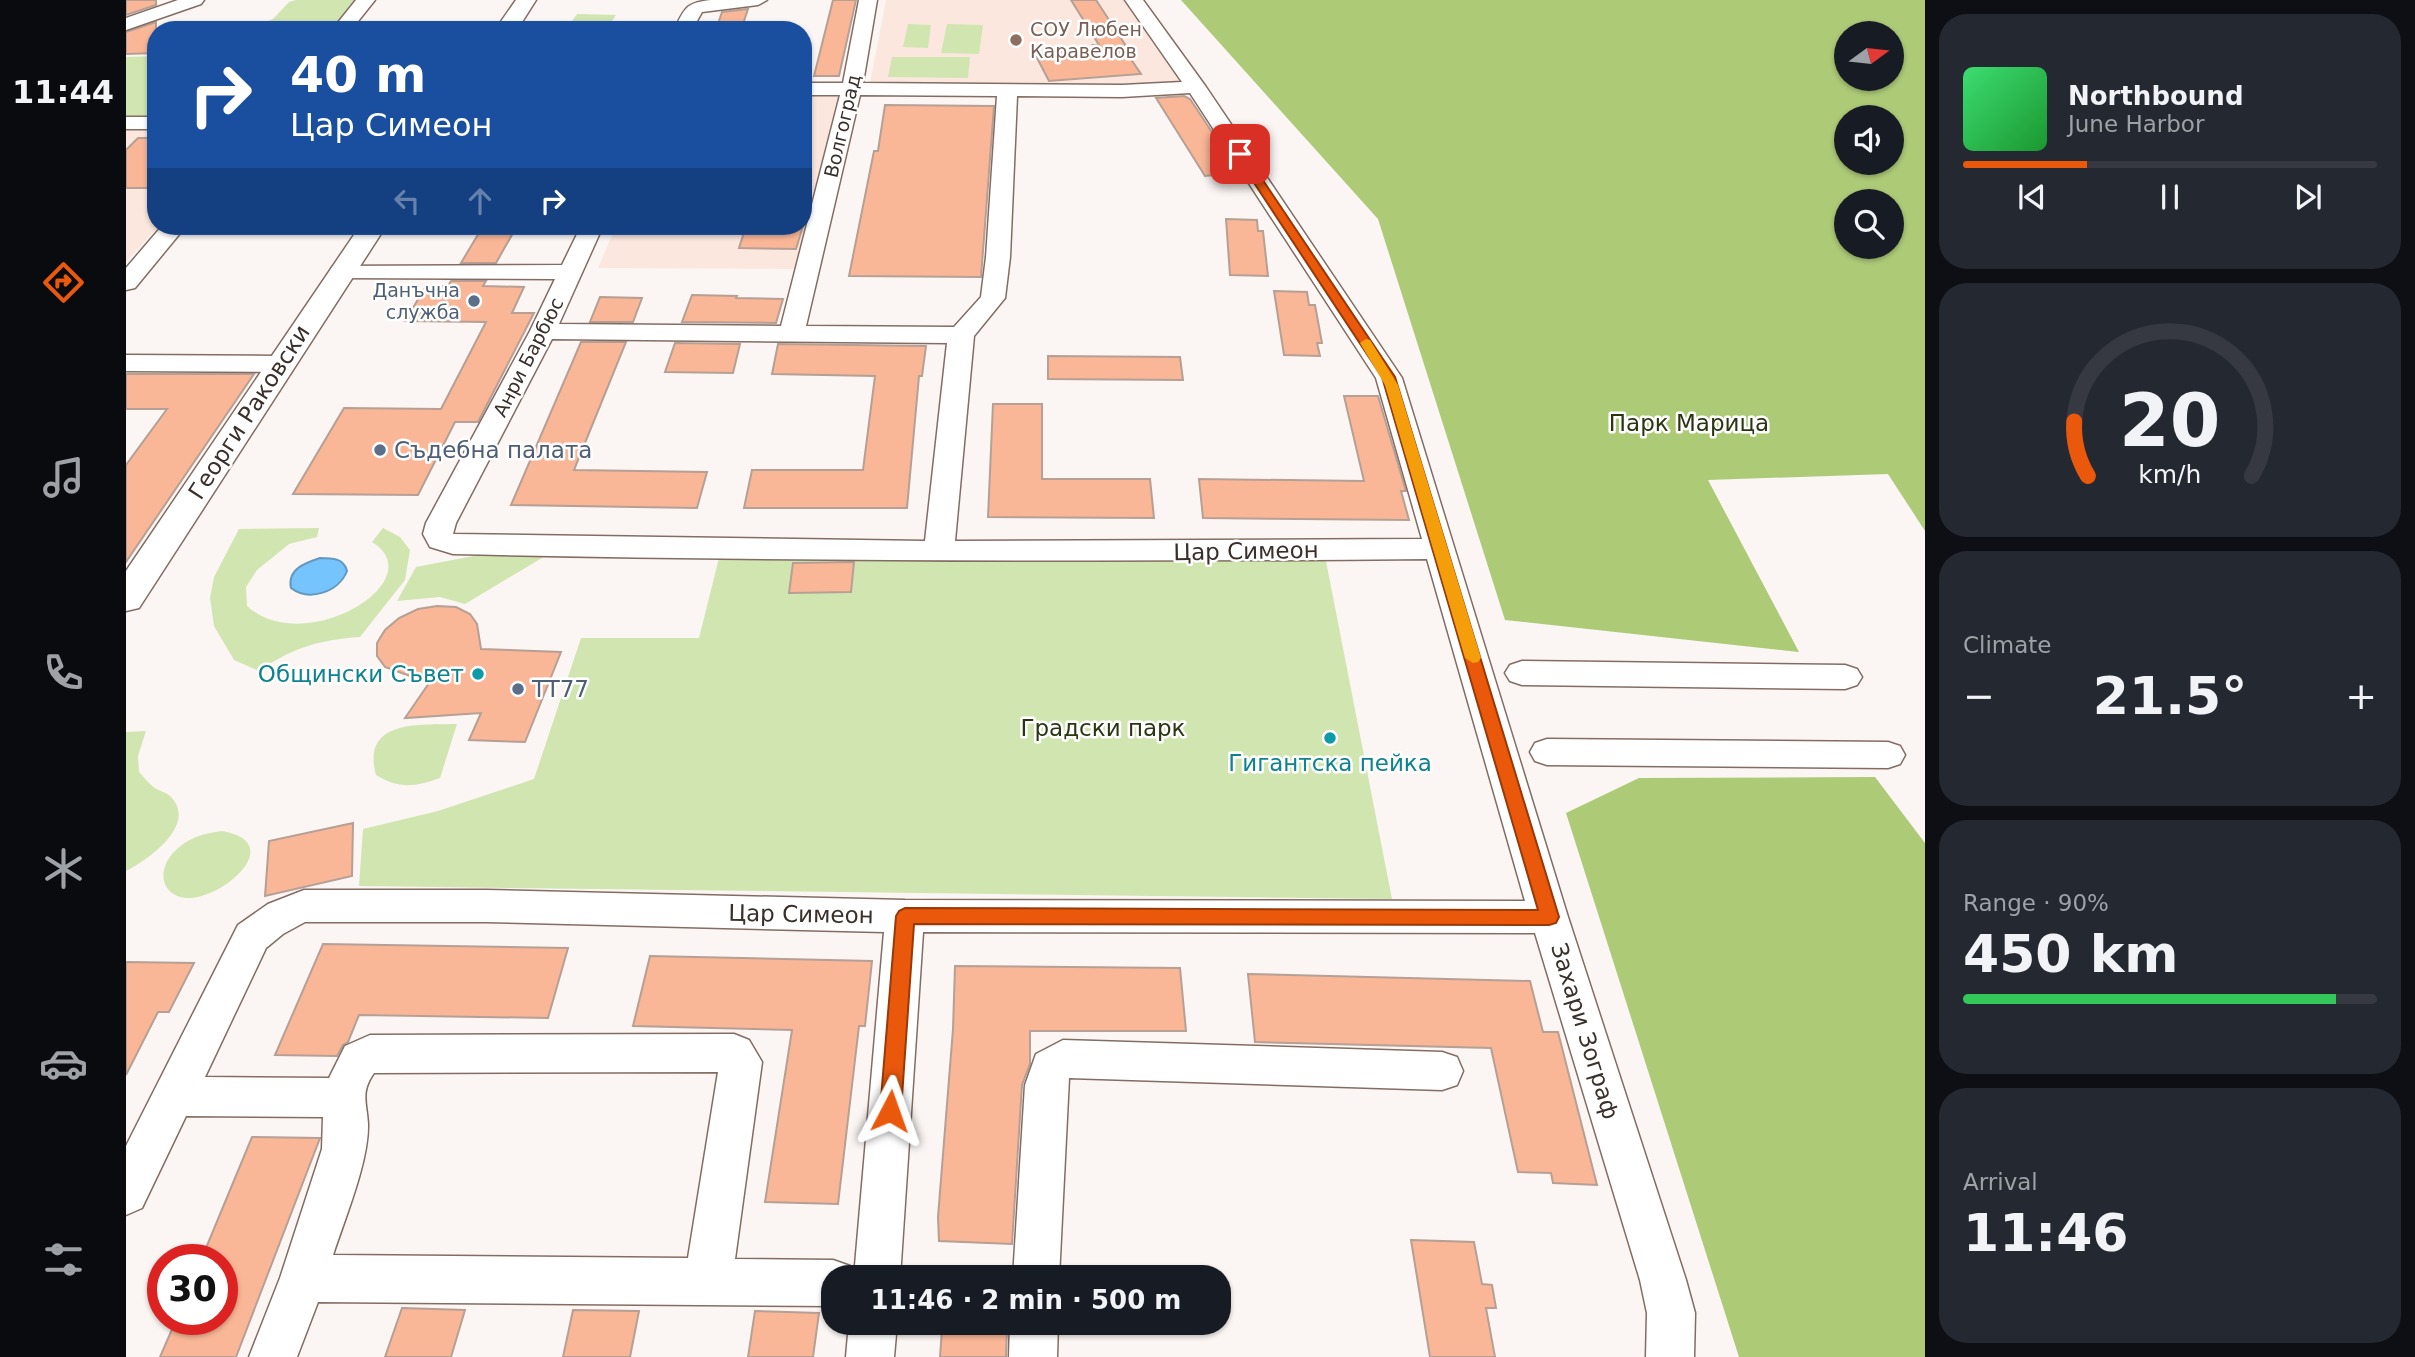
<!DOCTYPE html>
<meta charset="utf-8">
<style>
body{margin:0;font-family:"DejaVu Sans",sans-serif;background:#242831;color:#f1f3f6;height:100vh;display:flex;flex-direction:column;font-size:26px;white-space:nowrap}
*{box-sizing:border-box;margin:0}
p{font-size:23px;color:#9ea1a6}
.icon{flex:none;width:38px;height:38px;fill:none;stroke:currentColor;stroke-width:2;stroke-linecap:round;stroke-linejoin:round}
.map{position:relative;flex:1;overflow:hidden}
.sheet{display:flex;flex-direction:column;gap:14px;padding:14px;background:#0d0f14;width:490px}
.sheet>*{flex:none}
.top-card{position:absolute;left:21px;top:21px;width:665px;height:214px;border-radius:28px;box-shadow:0 2px 5px #0004;background:#1a4fa0;color:#fff;overflow:hidden}
.needle{width:46px;rotate:75deg}
.tools{position:absolute;left:1708px;top:21px;display:grid;gap:14px}
.tools a{display:grid;place-items:center;width:70px;height:70px;border-radius:50%;background:#171b24;box-shadow:0 2px 5px #0004;font-size:35px}
.speed{position:absolute;left:21px;top:1244px;display:flex;gap:14px;font-size:35px;font-weight:700;text-align:center}
.speed>*{display:grid;place-content:center;width:91px;height:91px;border-radius:50%;background:#171b24;box-shadow:0 2px 5px #0004;line-height:1}
.speed .limit{border:10px solid #d22;background:#fff;color:#111}
.pin{position:absolute;display:grid;place-items:center;width:60px;height:60px;color:#fff;margin:-30px;border-radius:14px;box-shadow:0 4px 10px #0006}
.me{position:absolute;width:77px;margin:-38px;rotate:4deg;stroke-linejoin:round;filter:drop-shadow(0 0 5px #0008)}
.turn{display:flex;align-items:center;gap:24px;height:147px;padding:0 28px;font-size:32px}
.turn .icon{width:91px;height:91px;stroke-width:2.5}
.turn b{display:block;font-size:49px;line-height:60px}
.lanes{display:flex;align-items:center;height:66px;padding:0 28px;background:#0003;justify-content:center;gap:35px;direction:ltr}
.lanes .off{opacity:.35}
.big{font-size:52px;font-weight:600;line-height:1.1}
.sheet .widget{flex:1;display:flex;flex-direction:column;justify-content:center;gap:10px;min-width:0;padding:0 24px;border-radius:28px;background:#242831}
.sheet .dial{align-items:center;gap:0}
.dial svg{height:182px;overflow:visible;fill:none;stroke:#363941;stroke-width:7;stroke-linecap:round;text-anchor:middle}
.dial text{fill:#f1f3f6;stroke:none}
.song{display:flex;align-items:center;gap:21px}
.cover{width:84px;height:84px;border-radius:10px;background:linear-gradient(135deg,hsl(140 70% 55%),hsl(130 70% 35%))}
.played{height:7px;border-radius:4px;background:linear-gradient(90deg,#ea580c 30%,#363941 30%)}
.keys{display:flex;justify-content:space-around;direction:ltr}
.heat{display:flex;justify-content:space-between;align-items:center;font-size:38px;direction:ltr}
.charge{height:10px;border-radius:5px;background:linear-gradient(90deg,#34c759 90%,#363941 0)}
.trip{position:absolute;left:695px;top:1265px;width:410px;height:70px;border-radius:28px;background:#171b24;box-shadow:0 2px 5px #0004;font-weight:600;line-height:70px;text-align:center}
main{display:flex;flex:1;min-height:0}
.tabs{display:flex;flex-direction:column;width:126px;justify-content:space-around;align-items:center;background:#090b0e;color:#9ea1a6}
.tabs .icon{width:49px;height:49px}
.tabs .on{color:#ea580c}
.tabs b{font-size:32px;color:#f1f3f6}
.map>svg:first-child{display:block}
.built{fill:#fbe7de}
.green{fill:#d1e5b1}
.forest{fill:#adca77;fill-rule:evenodd}
.water{fill:#76c4fd;stroke:#6498be;stroke-width:2}
.building{fill:#fab797;stroke:#b69f94;stroke-width:2}
.lines{fill:none;stroke-linecap:round;stroke-linejoin:round}
.street-casing{stroke:#836d63;stroke-width:3}
.secondary-casing{stroke:#836d63;stroke-width:3}
.street{fill:#fff;fill-rule:evenodd}
.secondary{fill:#fff;fill-rule:evenodd}
.route{fill:#ea580c;stroke:#983908;stroke-width:2}
.slow{fill:#f59e0b}
.education-dot{fill:#8d6e63;stroke:#fff;stroke-width:2.5}
.service-dot{fill:#5c6f8a;stroke:#fff;stroke-width:2.5}
.culture-dot{fill:#0f9aa8;stroke:#fff;stroke-width:2.5}
.labels{text-anchor:middle;dominant-baseline:central;stroke-width:5;stroke-linejoin:round;paint-order:stroke}
.far-education-label{font-size:19px;fill:#785e54;stroke:#fff;text-anchor:start}
.far-street-label{font-size:19px;fill:#39302b;stroke:#fff}
.far-service-label{font-size:19px;fill:#4e5e75;stroke:#fff;text-anchor:end}
.street-label{font-size:23px;fill:#39302b;stroke:#fff}
.park-label{font-size:23px;fill:#2a3512;stroke:#fff}
.service-label{font-size:23px;fill:#4e5e75;stroke:#fff;text-anchor:start}
.culture-label{font-size:23px;fill:#0d838f;stroke:#fff;text-anchor:end}
</style>
<main>
<nav class="tabs">
<b>11:44</b>
<svg class="icon on" aria-label="directions" viewBox="0 0 24 24"><path d="M12 3l9 9-9 9-9-9zM9 14v-3h6M13 9l2 2-2 2"/></svg>
<svg class="icon" aria-label="music" viewBox="0 0 24 24"><path d="M9 18V5l10-2v13"/><circle cx="6" cy="18" r="3"/><circle cx="16" cy="16" r="3"/></svg>
<svg class="icon" aria-label="phone" viewBox="0 0 24 24"><path d="M5 4h4l2 5-3 2q2 4 5 5l2-3 5 2v4C11 20 4 13 5 4z"/></svg>
<svg class="icon" aria-label="climate" viewBox="0 0 24 24"><path d="M12 3v18M4 7l16 10M4 17L20 7"/></svg>
<svg class="icon" aria-label="car" viewBox="0 0 24 24"><path d="M5 17H2v-5l4-1 3-4h7l3 4 3 1v5h-3M9 17h6M6 11h13"/><circle cx="7" cy="17" r="2"/><circle cx="17" cy="17" r="2"/></svg>
<svg class="icon" aria-label="filters" viewBox="0 0 24 24"><path d="M4 7h16M4 17h16"/><circle cx="9" cy="7" r="2"/><circle cx="15" cy="17" r="2"/></svg>
</nav>
<div class="map">
<svg width="1799" height="1357" viewBox="0 0 1799 1357">
<rect width="100%" height="100%" fill="#fbf6f4"/>
<path class="built" d="M760,0H1000L1056,82L966,85L744,83Z
M677,94H715L673,269L472,268L490,226H677Z
M0,128H30V226H33L0,262Z"/>
<path class="green" d="M170,0H236L210,30H119L147,19L163,2Z
M451,14L490,15L483,26L443,25Z
M782,24L805,25L802,48L777,47Z
M821,24L857,25L853,54L815,53Z
M30,56V118H0V57Z
M766,57H844L842,78L762,77Z
M193,528L191,537L163,544L131,570L120,587L121,606C179,659 308,580 246,542L257,528L274,537L284,550L279,580L234,637C193,640 168,647 133,671L108,660L88,626L84,598L88,577L113,529Z
M358,554L421,555L339,604L314,597L271,601L290,567Z
M593,558L1200,561L1266,899L233,886L237,829L312,811L408,779L455,638H573Z
M331,724L314,778C289,787 272,789 250,775C235,719 294,725 331,724Z
M20,731L12,756L13,772C18,777 23,784 29,788C33,791 40,792 44,796C73,824 22,860 0,871V732Z
M96,831C159,842 103,894 66,898C36,900 29,871 48,852C61,838 78,833 96,831Z"/>
<path class="forest" d="M1055,0H1799V531L1762,474L1582,480L1673,652L1379,620L1252,219ZM1720,33H1766V79H1720ZM1720,117H1766V163H1720ZM1720,201H1766V247H1720Z
M1749,777L1799,843V1357H1613L1440,813L1513,778Z"/>
<path class="water" d="M194,558C206,558 218,558 221,571C213,592 183,602 165,588C161,569 179,563 194,558Z"/>
<path class="building" d="M0,0H30V5L0,15Z
M707,0H730L713,76H688Z
M945,0H970L1004,52H1000L1015,74L923,81L909,54L969,49L967,45H973Z
M622,9L615,30H590L596,12Z
M30,22V53L0,54V32Z
M1058,96L1064,99L1113,173L1079,176L1030,98Z
M759,105L868,106L855,277L723,276L748,151H752Z
M12,138H30V188H0V150Z
M1100,219L1131,220L1132,231H1137L1142,276L1104,275Z
M357,226H391L370,263H335Z
M620,226H677L670,249L613,248Z
M325,281H360L357,286L398,287L386,313H408L352,422H329L292,495L167,494L218,408L315,409L360,322L279,321L300,286H322Z
M1148,291L1181,292L1183,305H1189L1196,343H1191L1194,356L1158,355Z
M566,295L611,296L610,298L657,299L650,323L556,322Z
M474,297L516,298L507,322H464Z
M455,342H500L448,470L581,472L571,508L385,505Z
M549,343L614,344L607,373L539,372Z
M652,344L800,346L796,376H793L781,508H618L626,470H737L749,376L646,374Z
M922,356L1054,357L1057,380L922,379Z
M0,374H128L0,562V465L41,409H0Z
M1218,396H1252L1280,491H1275L1283,520L1077,518L1073,479L1238,481Z
M867,404H916V479H1024L1028,518L862,517Z
M728,562L725,592L663,593L667,563Z
M311,606L330,607L344,614L351,624L355,649L435,652L399,742L343,740L355,713L279,718L303,683L259,667L251,656V643L259,630L273,618L292,609Z
M227,823L226,876L139,896L143,841Z
M197,944L442,948L422,1018L233,1015L222,1042L217,1045L211,1056L149,1055Z
M524,956L746,961L739,1026H733L712,1204L639,1202L666,1030L507,1026Z
M0,962L68,963L43,1012H32L0,1075Z
M829,966L1054,968L1060,1031H904V1064L896,1085L886,1244L813,1241L812,1217L827,1029Z
M1122,974L1404,981L1417,1032H1432L1471,1185L1427,1183L1425,1173L1392,1172L1365,1048L1129,1042Z
M126,1137L194,1138L110,1357H34L50,1320H96V1260H75Z
M1285,1240L1348,1242L1356,1284L1366,1285L1370,1308H1360L1369,1357H1304Z
M276,1308L339,1310L325,1357H259Z
M447,1310L513,1311L504,1357H437Z
M629,1311L693,1313L687,1357H622Z
M881,1328L880,1357H814L816,1329Z"/>
<g class="lines">
<g class="street-casing">
<path id="street" d="M52,0H78L75,4L0,30V18Z
M230,0H249L225,30H206Z
M585,0H641L632,5L576,12L566,30H548C559,8 559,3 585,0Z
M733,0H751L737,83L996,85L1056,82L999,0H1017L1080,87L1276,378L1442,917L1560,1280L1569,1313L1568,1357H1520L1521,1313L1514,1280L1409,933L797,932L774,1278H707V1306L192,1302L171,1357H123L154,1278L196,1149L197,1117L60,1116L16,1208L0,1215V1146L112,925L142,904L178,890H360L779,900L1399,901L1301,559C977,562 652,561 327,554L304,547L297,534L300,523L404,331L429,279L216,278L207,276L204,271L207,266L436,265L455,226H477L433,324L655,326L714,95H677V83H717ZM1064,93L1250,378L1296,539L829,541L848,336L879,298L884,257L891,96L996,97ZM734,95L871,96L860,257L855,297L828,327L680,326ZM426,339L821,343L799,541L327,534L330,523ZM179,922H360L758,932L728,1277L724,1266L707,1260L609,1259L636,1062L623,1040L608,1034L244,1035L219,1046L203,1078L79,1077L140,948L157,934ZM592,1072L562,1258L207,1255C219,1218 243,1161 242,1124C241,1103 234,1093 248,1073Z
M0,117H30V129H0Z
M36,226H60L9,288L0,290V268Z
M0,355L154,356L163,358L167,364L163,370L154,372L0,371Z
M1396,661L1719,665L1731,669L1736,677L1731,685L1719,689L1396,685L1384,681L1379,673L1384,665Z
M1421,739L1762,742L1774,746L1779,755L1774,764L1762,768L1421,765L1409,761L1404,752L1409,743Z
M937,1040L1316,1052L1331,1057L1337,1071L1331,1085L1316,1090L943,1078L933,1278H887L899,1085L910,1054Z
M723,1323H771L768,1357H720Z
M884,1323H932L931,1357H883Z"/>
</g>
<g class="secondary-casing">
<path id="secondary" d="M390,0H410L391,30H369Z
M234,226H260L13,608L0,611V571Z"/>
</g>
<use href="#street" class="street"/>
<use href="#secondary" class="secondary"/>
</g>
<path class="route" d="M1110,152H1118L1269,377L1433,917L1430,923L1423,925L788,924L775,1111L772,1117L764,1120L757,1117L754,1111L770,916L773,911L779,908L1412,910L1256,377L1109,154Z"/>
<path class="slow" d="M1240,339L1244,340L1272,385L1355,658L1352,662L1347,663L1339,658L1259,385L1234,343Z"/>
<circle class="education-dot" cx="890" cy="40" r="7"/>
<g class="service-dot">
<circle cx="348" cy="301" r="7"/>
<circle cx="254" cy="450" r="7"/>
<circle cx="392" cy="689" r="7"/>
</g>
<g class="culture-dot">
<circle cx="352" cy="674" r="7"/>
<circle cx="1204" cy="738" r="7"/>
</g>
<g class="labels">
<g class="far-education-label">
<text x="904" y="29">СОУ Любен<tspan x="904" dy="22">Каравелов</tspan></text>
</g>
<g class="far-street-label">
<text transform="translate(716 126) rotate(-77)">Волгоград</text>
<text transform="translate(402 357) rotate(-63)">Анри Барбюс</text>
</g>
<g class="far-service-label">
<text x="334" y="290">Данъчна<tspan x="334" dy="22">служба</tspan></text>
</g>
<g class="street-label">
<text transform="translate(123 412) rotate(-57)">Георги Раковски</text>
<text transform="translate(1120 551) rotate(-1)">Цар Симеон</text>
<text transform="translate(675 914) rotate(1)">Цар Симеон</text>
<text transform="translate(1459 1031) rotate(73)">Захари Зограф</text>
</g>
<g class="park-label">
<text x="1563" y="423">Парк Марица</text>
<text x="977" y="728">Градски парк</text>
</g>
<g class="service-label">
<text x="268" y="450">Съдебна палата</text>
<text x="406" y="689">TT77</text>
</g>
<g class="culture-label">
<text x="338" y="674">Общински Съвет</text>
<text x="1204" y="763" text-anchor="middle">Гигантска пейка</text>
</g>
</g>
</svg>
<div class="tools">
<a><svg class="needle" viewBox="-14 -14 28 28"><path d="M0-13l5 13h-10z" fill="#e53935"/><path d="M0 13l5-13h-10z" fill="#9ea1a6"/></svg></a>
<a><svg class="icon" aria-label="sound" viewBox="0 0 24 24"><path d="M4 9h4l5-4v14l-5-4H4zM17 9q2 3 0 6"/></svg></a>
<a><svg class="icon" aria-label="search" viewBox="0 0 24 24"><circle cx="10" cy="10" r="6"/><path d="M15 15l6 6"/></svg></a>
</div>
<div class="speed"><div class="limit">30</div></div>
<div class="pin" style="left:1114px;top:154px;background:#d93025"><svg class="icon" aria-label="arrive" viewBox="0 0 24 24"><path d="M6 21V4h12l-3 4 3 4H6"/></svg></div>
<svg class="me" style="left:764px;top:1111px" viewBox="-20 -20 40 40"><path d="M0-17L14 15 0 8-14 15z" fill="#ea580c" stroke="#fff" stroke-width="4"/></svg>
<div class="trip">11:46 · 2 min · 500 m</div>
<div class="top-card">
<div class="turn"><svg class="icon" aria-label="right" viewBox="0 0 24 24"><path d="M7 20v-9h11M14 6l5 5-5 5"/></svg><div><b>40 m</b>Цар Симеон</div></div>
<div class="lanes"><svg class="icon off" aria-label="left" viewBox="0 0 24 24"><path d="M17 20v-9H6M10 6l-5 5 5 5"/></svg><svg class="icon off" aria-label="ahead" viewBox="0 0 24 24"><path d="M12 20V5M6 11l6-6 6 6"/></svg><svg class="icon" aria-label="right" viewBox="0 0 24 24"><path d="M7 20v-9h11M14 6l5 5-5 5"/></svg></div>
</div>
</div>
<section class="sheet">
<div class="widget">
<div class="song"><i class="cover"></i><div><b>Northbound</b><p>June Harbor</p></div></div>
<div class="played"></div>
<div class="keys"><svg class="icon" aria-label="previous" viewBox="0 0 24 24"><path d="M18 5L8 12l10 7zM5 5v14"/></svg><svg class="icon" aria-label="pause" viewBox="0 0 24 24"><path d="M8 5v14M16 5v14"/></svg><svg class="icon" aria-label="next" viewBox="0 0 24 24"><path d="M6 5l10 7-10 7zM19 5v14"/></svg></div>
</div>
<div class="widget dial"><svg viewBox="0 0 100 80">
<path d="M14 69A42 42 0 1 1 86 69"/>
<path d="M14 69A42 42 0 0 1 8 45" stroke="#ea580c"/>
<text x="50" y="56" font-size="32" font-weight="700">20</text>
<text x="50" y="72" font-size="11">km/h</text>
</svg></div>
<div class="widget"><p>Climate</p>
<div class="heat"><a>−</a><b class="big">21.5°</b><a>+</a></div>
</div>
<div class="widget"><p>Range · 90%</p><b class="big">450 km</b><div class="charge"></div></div>
<div class="widget"><p>Arrival</p><b class="big">11:46</b></div>
</section>
</main>
